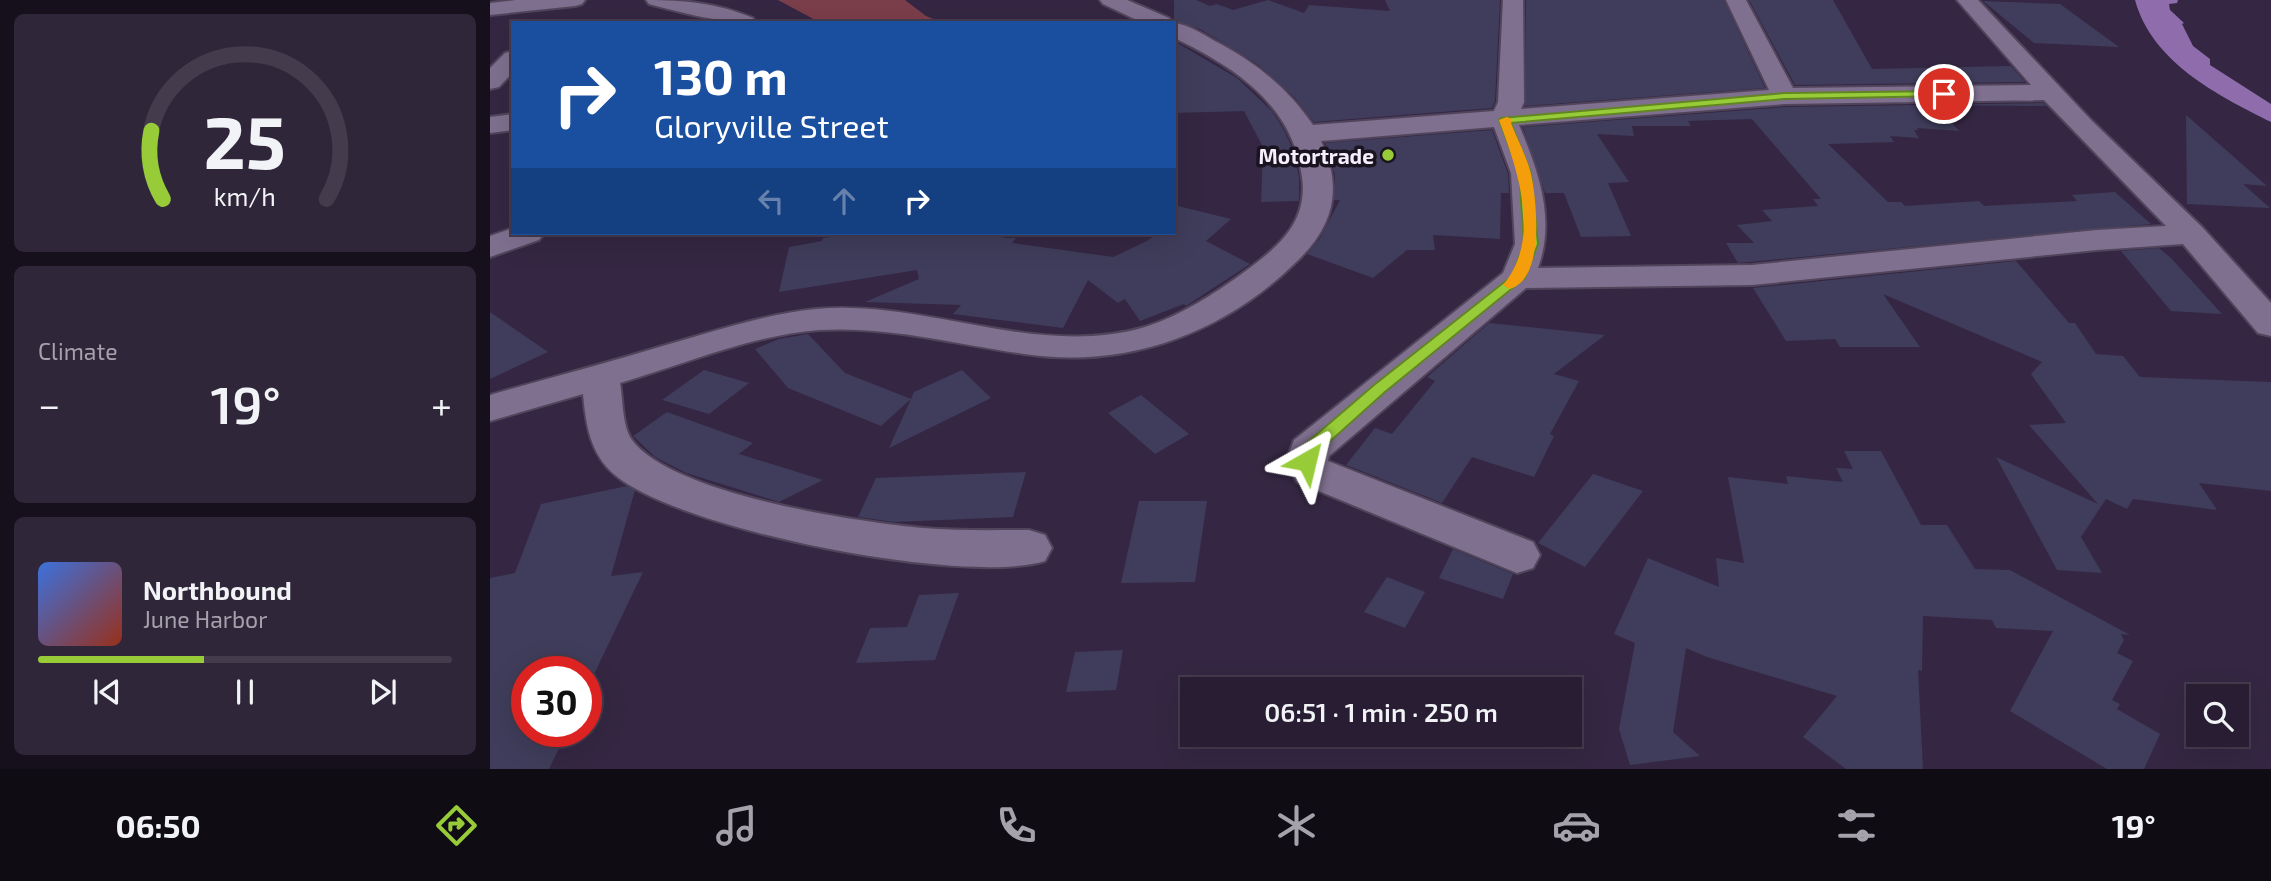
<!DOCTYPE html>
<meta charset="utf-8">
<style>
body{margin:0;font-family:"Exo 2",sans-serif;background:#30263a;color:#f1f3f6;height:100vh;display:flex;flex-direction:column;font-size:26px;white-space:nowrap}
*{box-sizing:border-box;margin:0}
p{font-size:23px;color:#a5a2ac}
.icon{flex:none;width:38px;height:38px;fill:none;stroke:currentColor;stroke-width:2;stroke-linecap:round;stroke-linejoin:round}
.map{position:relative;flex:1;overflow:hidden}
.drawer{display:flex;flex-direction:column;gap:14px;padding:14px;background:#16101c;width:490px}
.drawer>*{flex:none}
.hud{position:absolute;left:21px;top:21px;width:665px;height:214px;border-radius:0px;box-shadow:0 7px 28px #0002,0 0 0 2px #443b4d;background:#1a4fa0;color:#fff;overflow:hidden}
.fabs{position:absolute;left:1696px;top:684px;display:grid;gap:14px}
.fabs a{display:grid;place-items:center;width:63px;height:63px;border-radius:0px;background:#281d32;box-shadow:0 7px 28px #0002,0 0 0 2px #443b4d;font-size:35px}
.speed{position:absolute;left:21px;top:656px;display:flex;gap:14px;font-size:35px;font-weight:700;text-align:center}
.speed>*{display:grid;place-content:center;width:91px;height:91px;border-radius:50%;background:#281d32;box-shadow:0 7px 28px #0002,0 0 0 2px #443b4d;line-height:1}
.speed .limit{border:10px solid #d22;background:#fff;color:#111}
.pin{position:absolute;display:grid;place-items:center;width:60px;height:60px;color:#fff;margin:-30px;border:4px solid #fff;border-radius:50%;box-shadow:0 2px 7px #0007}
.me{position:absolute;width:77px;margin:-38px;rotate:37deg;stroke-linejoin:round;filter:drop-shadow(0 0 5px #0008)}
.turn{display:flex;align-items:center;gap:24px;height:147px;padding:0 28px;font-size:32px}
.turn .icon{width:91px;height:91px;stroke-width:2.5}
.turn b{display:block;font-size:49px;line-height:60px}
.lanes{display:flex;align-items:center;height:66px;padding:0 28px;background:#0003;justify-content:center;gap:35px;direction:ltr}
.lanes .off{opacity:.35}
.big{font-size:52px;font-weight:600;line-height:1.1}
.drawer .card{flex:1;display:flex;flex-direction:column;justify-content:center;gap:10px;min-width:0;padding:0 24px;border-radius:10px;background:#30263a}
.drawer .dial{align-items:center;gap:0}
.dial svg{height:182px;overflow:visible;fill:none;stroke:#443b4d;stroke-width:7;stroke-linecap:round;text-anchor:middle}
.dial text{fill:#f1f3f6;stroke:none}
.song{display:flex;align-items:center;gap:21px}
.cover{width:84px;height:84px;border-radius:10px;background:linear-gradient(135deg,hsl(220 70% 55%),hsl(10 70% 35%))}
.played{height:7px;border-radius:4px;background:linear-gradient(90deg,#97cc38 40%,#443b4d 40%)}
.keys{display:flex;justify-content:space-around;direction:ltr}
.heat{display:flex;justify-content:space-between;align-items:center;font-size:38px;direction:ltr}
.trip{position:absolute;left:690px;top:677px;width:402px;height:70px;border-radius:0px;background:#281d32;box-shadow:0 7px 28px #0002,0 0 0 2px #443b4d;font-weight:600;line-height:70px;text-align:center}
.dock{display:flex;height:112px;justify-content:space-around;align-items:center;background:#100c14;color:#a5a2ac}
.dock .icon{width:49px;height:49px}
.dock .selected{color:#97cc38}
.dock b{font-size:32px;color:#f1f3f6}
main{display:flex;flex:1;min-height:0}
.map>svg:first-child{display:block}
.green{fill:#7b3e4b}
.water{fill:#8f6dad}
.building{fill:#3f3d5b}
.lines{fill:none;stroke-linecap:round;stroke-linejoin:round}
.minor-casing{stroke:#51455c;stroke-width:4}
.minor{fill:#807090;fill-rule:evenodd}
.route{fill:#97cc38;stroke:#628524;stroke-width:2}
.slow{fill:#f59e0b}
.poi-dot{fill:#97cc38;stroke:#1a1320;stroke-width:2.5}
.labels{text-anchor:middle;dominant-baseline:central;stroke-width:7;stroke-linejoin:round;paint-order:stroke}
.far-poi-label{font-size:21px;font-weight:bold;fill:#f5eefd;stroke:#1a1320;text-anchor:end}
</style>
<main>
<section class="drawer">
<div class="card dial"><svg viewBox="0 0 100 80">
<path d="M14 69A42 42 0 1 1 86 69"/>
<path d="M14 69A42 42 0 0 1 9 39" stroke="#97cc38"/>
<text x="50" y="56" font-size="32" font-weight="700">25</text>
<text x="50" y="72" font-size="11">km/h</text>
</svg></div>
<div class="card"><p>Climate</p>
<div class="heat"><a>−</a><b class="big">19°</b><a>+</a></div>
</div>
<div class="card">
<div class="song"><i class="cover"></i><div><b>Northbound</b><p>June Harbor</p></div></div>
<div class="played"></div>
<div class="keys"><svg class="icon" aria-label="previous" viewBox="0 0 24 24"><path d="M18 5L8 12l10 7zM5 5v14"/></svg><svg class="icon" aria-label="pause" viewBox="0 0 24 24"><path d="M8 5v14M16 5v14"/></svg><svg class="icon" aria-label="next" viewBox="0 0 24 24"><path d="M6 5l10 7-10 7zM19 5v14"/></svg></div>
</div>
</section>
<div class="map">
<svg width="1781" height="769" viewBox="0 0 1781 769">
<rect width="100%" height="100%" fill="#352743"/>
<path class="green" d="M288,0H415L436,16L453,23H331Z"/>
<path class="water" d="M1645,0H1688L1687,3L1679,4L1680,10L1694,23L1692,24L1703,46L1720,59V65L1781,104V122C1727,95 1662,62 1645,0Z"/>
<path class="building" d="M684,0H706L720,6L727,4L743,10L778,0L814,13L819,5L900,11L895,0H1010L1005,101L1002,108L824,122L804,97L767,64L710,29L684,21Z
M1036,0H1234L1275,88L1035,106Z
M1259,0H1343L1382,69L1521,66L1535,82L1305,85Z
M1493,1L1570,4L1629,47L1544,43Z
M684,41L747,78L782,111L794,130L804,152L809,177V201L771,202L773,147L754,111L684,113Z
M1553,103L1556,106L1447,105L1469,131L1427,128L1428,130H1424L1429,138L1400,136L1404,142L1338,144L1398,202H1411L1415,206L1489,201L1494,206L1587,201L1582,195L1625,192L1661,224L1248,263L1236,243H1264L1247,225L1282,221L1272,210L1328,206L1323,199H1331L1262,119L1198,121L1201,126H1142L1144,136L1107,134L1139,182L1118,183L1141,236L1091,237L1074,193H1055L1033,127L1295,107Z
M1696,115L1777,186L1753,184L1780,208L1697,204Z
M1002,130L1018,174L1019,193H1011L1010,239L943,235L945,250H917L883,278L817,254L830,238L850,200H844L845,175L835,143Z
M684,205L741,219L716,241L760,264L696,306L694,304L650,321L635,299L628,303L598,280L573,328L463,314L471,305L375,302L429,279L427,270L289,292L299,247L332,241L333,238L373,233H517L513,238H526L522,243L623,257L657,241L667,233H684Z
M1669,248L1681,258L1732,314L1681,311L1631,251Z
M1526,261L1579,323H1585L1606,354L1633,356L1650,377L1781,382V491L1709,483L1727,510L1643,499L1637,509L1616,499L1591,537L1612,573L1567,570L1506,457L1608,504L1539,425L1576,423L1541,374L1552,362L1393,294L1430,347H1350L1345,339L1296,341L1263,288Z
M0,312L58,352L0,379Z
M999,323L1115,335L1064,374L1089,381L1060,434L1064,436L1044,477L982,457L952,503L856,465L885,428L902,434L945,381L937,377Z
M318,334L355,373L421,399L424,392L472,370L501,398L399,448L421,399L391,426L298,388L265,349L289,339Z
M214,370L259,383L219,414L172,400Z
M651,395L699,434L665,454L618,413Z
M177,412L263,443L249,454L333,480L289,502L196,473L165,457L143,436Z
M1354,451H1391L1431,525H1457L1485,569L1520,570L1640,635L1631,634L1634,640L1627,653L1643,661L1622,700L1630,704L1627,709L1670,734L1654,769H1617L1520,711L1563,631L1506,628L1502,620L1433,616L1432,671L1428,670L1433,769H1356L1313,737L1347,696L1217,657L1196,648L1183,732L1210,756L1140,765L1129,729L1145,643L1124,634L1158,558L1229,587L1226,558L1254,563L1238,477L1298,484L1296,476L1353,482L1346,468L1363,469Z
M536,472L523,517L404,522L368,517L386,478Z
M1103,474L1153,491L1095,567L1048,543Z
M137,486L145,490L121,576L153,572L96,691V672H37V732H77L59,769H0V578L25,573L51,504Z
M649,501H717L705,582L631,583Z
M963,549L1023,574L1013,599L949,578Z
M897,577L935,592L915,628L874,612Z
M469,593L445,660L366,663L380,628L417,627L429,595Z
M633,650L626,690L576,692L585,652Z"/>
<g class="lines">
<g class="minor-casing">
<path id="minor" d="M26,0H95L92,4L85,6L0,15V3Z
M156,0C195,0 227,3 263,18L266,23C230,23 193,13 159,4Z
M610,0H637L679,18L682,23H653L613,4Z
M1013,0H1033L1034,102L1031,109L1279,90L1236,0H1256L1303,88L1541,85L1467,0H1488L1602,121L1712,227L1781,303V336L1768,333L1693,244L1607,250L1262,285L1036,288L839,456L838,461L1043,542L1050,555L1043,568L1027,573L807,482L796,461L804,440L1013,273L1025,244L1021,173L1004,127L831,141C854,190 843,228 804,264C731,335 634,369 534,354C465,344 400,326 329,330C262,335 195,364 130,383C133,399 132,426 142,440C182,494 366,522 433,528C468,531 504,530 539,530L555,535L562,548L555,561C475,586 190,530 125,475C100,454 96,425 93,394L0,421V395C59,378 117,363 176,345C225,331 275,314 326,309C436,299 547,359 655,327C693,315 729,291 761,267C792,244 818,219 812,177C803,105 745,67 684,38L683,23C697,24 711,33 723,40C764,61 797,87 823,125L1004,111L1008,102ZM1554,100L1676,226L1607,230L1262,265L1048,268C1066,219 1048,170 1029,125L1295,104Z
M23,51V72L9,87L0,89V68L15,53Z
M23,114V130L0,133V117Z
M23,228V233H54L49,240L0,257V236Z"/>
</g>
<use href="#minor" class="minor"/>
</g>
<path class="route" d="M1454,91L1459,94L1458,96L1295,99L1021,123L1041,173L1048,244L1035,278L895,392L827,453L823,466L817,467L808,461L813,446L884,385L1022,276L1034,244L1029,173L1009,120L1011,118L1295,93Z"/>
<path class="slow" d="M1017,117L1023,120L1021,123C1027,139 1037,157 1041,174C1047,201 1055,279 1020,289L1013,285C1052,239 1028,171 1009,120Z"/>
<circle class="poi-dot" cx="898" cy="155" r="7"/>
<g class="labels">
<g class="far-poi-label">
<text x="884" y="155">Motortrade</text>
</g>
</g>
</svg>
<div class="fabs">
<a><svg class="icon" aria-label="search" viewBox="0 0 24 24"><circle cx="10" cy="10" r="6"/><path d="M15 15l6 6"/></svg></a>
</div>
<div class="speed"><div class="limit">30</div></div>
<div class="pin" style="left:1454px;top:94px;background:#d93025"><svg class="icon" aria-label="arrive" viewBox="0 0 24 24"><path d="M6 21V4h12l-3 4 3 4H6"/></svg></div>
<svg class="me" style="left:817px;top:461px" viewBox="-20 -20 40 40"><path d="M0-17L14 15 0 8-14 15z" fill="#97cc38" stroke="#fff" stroke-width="4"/></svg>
<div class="trip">06:51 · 1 min · 250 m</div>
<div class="hud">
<div class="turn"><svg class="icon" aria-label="right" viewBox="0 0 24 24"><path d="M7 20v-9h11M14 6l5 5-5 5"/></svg><div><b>130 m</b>Gloryville Street</div></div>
<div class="lanes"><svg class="icon off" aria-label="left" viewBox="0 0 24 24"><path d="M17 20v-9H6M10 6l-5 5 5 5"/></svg><svg class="icon off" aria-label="ahead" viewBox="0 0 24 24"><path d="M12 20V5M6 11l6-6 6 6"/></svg><svg class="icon" aria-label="right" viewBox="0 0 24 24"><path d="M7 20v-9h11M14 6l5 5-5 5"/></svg></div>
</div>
</div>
</main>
<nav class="dock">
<b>06:50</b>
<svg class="icon selected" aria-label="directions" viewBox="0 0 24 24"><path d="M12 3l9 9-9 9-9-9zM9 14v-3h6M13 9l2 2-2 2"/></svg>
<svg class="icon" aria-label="music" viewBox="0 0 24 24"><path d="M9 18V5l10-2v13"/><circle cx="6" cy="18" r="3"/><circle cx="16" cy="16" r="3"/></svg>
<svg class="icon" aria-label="phone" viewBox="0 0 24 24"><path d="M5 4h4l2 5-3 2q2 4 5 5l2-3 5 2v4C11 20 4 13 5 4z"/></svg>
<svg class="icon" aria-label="climate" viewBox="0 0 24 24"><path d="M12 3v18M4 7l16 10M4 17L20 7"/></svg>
<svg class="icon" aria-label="car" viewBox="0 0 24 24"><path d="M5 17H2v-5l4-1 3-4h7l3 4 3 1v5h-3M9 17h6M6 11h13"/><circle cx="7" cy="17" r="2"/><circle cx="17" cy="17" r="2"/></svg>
<svg class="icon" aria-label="filters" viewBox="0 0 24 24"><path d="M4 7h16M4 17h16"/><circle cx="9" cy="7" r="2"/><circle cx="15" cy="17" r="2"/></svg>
<b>19°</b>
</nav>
